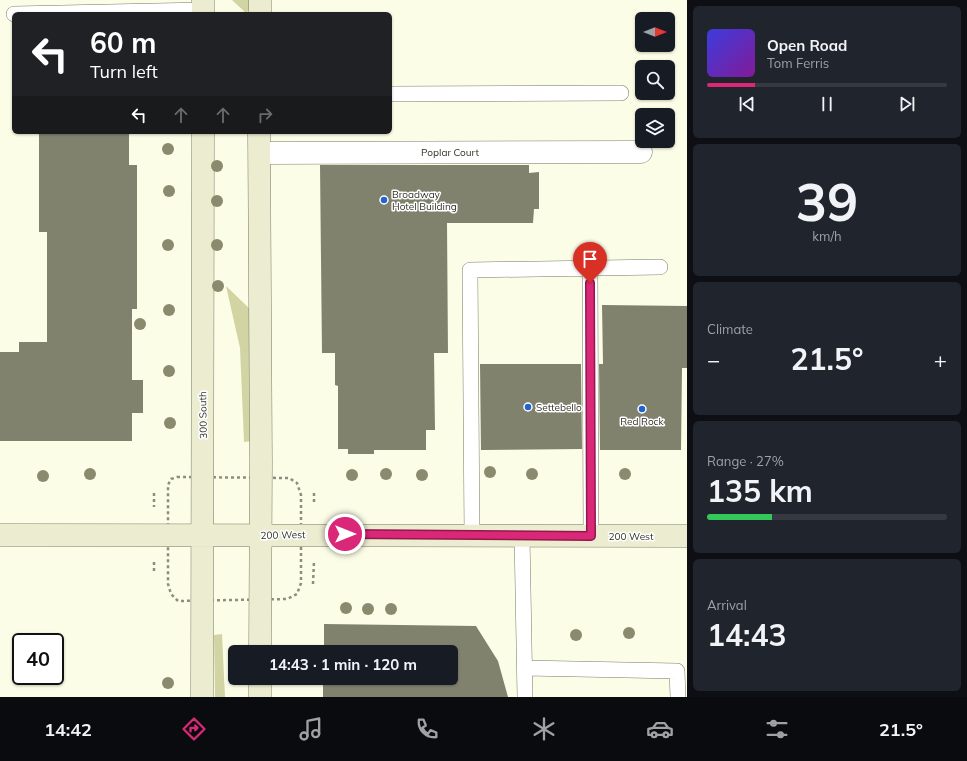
<!DOCTYPE html>
<meta charset="utf-8">
<style>
body{margin:0;font-family:Mulish,sans-serif;background:#20242c;color:#f1f3f6;height:100vh;display:flex;flex-direction:column;font-size:15px;white-space:nowrap}
*{box-sizing:border-box;margin:0}
p{font-size:13px;color:#9ea1a6}
.icon{flex:none;width:22px;height:22px;fill:none;stroke:currentColor;stroke-width:2;stroke-linecap:round;stroke-linejoin:round}
.map{position:relative;flex:1;overflow:hidden}
.panel{display:flex;flex-direction:column;gap:6px;padding:6px;background:#0d0f14;width:280px}
.panel>*{flex:none}
.guide{position:absolute;left:12px;top:12px;width:380px;height:122px;border-radius:6px;box-shadow:0 1px 3px #0004;background:#202124;color:#fff;overflow:hidden}
.needle{width:26px;rotate:90deg}
.tools{position:absolute;left:635px;top:12px;display:grid;gap:8px}
.tools a{display:grid;place-items:center;width:40px;height:40px;border-radius:6px;background:#171b24;box-shadow:0 1px 3px #0004;font-size:20px}
.speed{position:absolute;left:12px;top:633px;display:flex;gap:8px;font-size:20px;font-weight:700;text-align:center}
.speed>*{display:grid;place-content:center;width:52px;height:52px;border-radius:50%;background:#171b24;box-shadow:0 1px 3px #0004;line-height:1}
.speed .limit{border:2px solid #111;border-radius:6px;background:#fff;color:#111}
.pin{position:absolute;display:grid;place-items:center;width:34px;height:34px;color:#fff;margin:-41px -17px;border-radius:50% 50% 50% 0;rotate:-45deg;box-shadow:0 0 4px #0007}
.pin .icon{rotate:45deg}
.me{position:absolute;width:44px;margin:-22px;rotate:90deg;stroke-linejoin:round;filter:drop-shadow(0 0 3px #0008)}
.turn{display:flex;align-items:center;gap:14px;height:84px;padding:0 12px;font-size:18px}
.turn .icon{width:52px;height:52px;stroke-width:2.5}
.turn b{display:block;font-size:28px;line-height:34px}
.lanes{display:flex;align-items:center;height:38px;padding:0 12px;background:#0003;justify-content:center;gap:20px;direction:ltr}
.lanes .off{opacity:.35}
.big{font-size:30px;font-weight:700;line-height:1.1}
.panel .tile{flex:1;display:flex;flex-direction:column;justify-content:center;gap:6px;min-width:0;padding:0 14px;border-radius:6px;background:#20242c}
.panel .dial{align-items:center;gap:0}
.dial b{font-size:52px;line-height:1}
.song{display:flex;align-items:center;gap:12px}
.cover{width:48px;height:48px;border-radius:6px;background:linear-gradient(135deg,hsl(240 70% 55%),hsl(290 70% 35%))}
.played{height:4px;border-radius:2px;background:linear-gradient(90deg,#db2777 20%,#363941 20%)}
.keys{display:flex;justify-content:space-around;direction:ltr}
.heat{display:flex;justify-content:space-between;align-items:center;font-size:22px;direction:ltr}
.charge{height:6px;border-radius:3px;background:linear-gradient(90deg,#34c759 27%,#363941 0)}
.trip{position:absolute;left:228px;top:645px;width:230px;height:40px;border-radius:6px;background:#171b24;box-shadow:0 1px 3px #0004;font-weight:700;line-height:40px;text-align:center}
.tabs{display:flex;height:64px;justify-content:space-around;align-items:center;background:#090b0e;color:#9ea1a6}
.tabs .icon{width:28px;height:28px}
.tabs .active{color:#db2777}
.tabs b{font-size:18px;color:#f1f3f6}
main{display:flex;flex:1;min-height:0}
.map>svg:first-child{display:block}
.green{fill:#d3d4a3}
.building{fill:#81826e}
.lines{fill:none;stroke-linecap:round;stroke-linejoin:round}
.lane-casing{stroke:#7a7b67;stroke-width:16}
.street-casing{stroke:#7a7b67;stroke-width:23}
.secondary-casing{stroke:#7a7b67;stroke-width:23}
.path{stroke:#8d8e7f;stroke-width:2.5;stroke-dasharray:3 3;stroke-linecap:butt}
.lane{stroke:#fff;stroke-width:15}
.street{stroke:#fff;stroke-width:22}
.secondary{stroke:#ececd1;stroke-width:22}
.tree{fill:#8a8b6e}
.route-casing{stroke:#8e194d;stroke-width:10}
.route{stroke:#db2777;stroke-width:7}
.poi-dot{fill:#2263cf;stroke:#fff;stroke-width:1.5}
.labels{text-anchor:middle;dominant-baseline:central;stroke-width:3;stroke-linejoin:round;paint-order:stroke}
.street-label{font-size:10px;fill:#303027;stroke:#fff}
.poi-label{font-size:10px;fill:#303027;stroke:#fff;text-anchor:start}
</style>
<main>
<div class="map">
<svg width="687" height="697" viewBox="0 0 687 697">
<rect width="100%" height="100%" fill="#fcfde7"/>
<path class="green" d="M232,0H253V6L246,13Z
M226,286L251,310V441L244,442L240,348Z
M222,634L225,697H215L214,635Z"/>
<path class="building" d="M39,132H129V165H137V309H132V380H143V413H132V441H0V352H19V342H47V232H39Z
M320,165H529V173L539,172V209H534L533,223H447L448,353H434L435,430H426V450H374V454H348V449H338V386L335,385V353H322Z
M602,305L687,306V368H682L681,450H600L599,364H603Z
M480,364H581L582,449L481,450Z
M324,624L476,626L498,661L508,697H323V678H451V652H324Z"/>
<g class="lines">
<g class="lane-casing">
<path id="lane" d="M14,14L203,10
M390,94L621,93
M590,268L591,536
M472,535L470,270L660,267
M522,535L525,697
M525,668L677,671L678,697"/>
</g>
<g class="street-casing">
<path id="street" d="M260,153L641,152"/>
</g>
<g class="secondary-casing">
<path id="secondary" d="M203,0V14
M260,0V14
M259,132L261,462L260,652
M0,535L687,536
M260,678V697
M202,697L203,132"/>
</g>
<path class="path" d="M177,477L289,478L297,483L301,495V583L297,594L287,599L178,601L171,594L168,584V485L171,479Z
M154,493V507
M314,493V505
M154,562V574
M313,584L314,561"/>
<use href="#lane" class="lane"/>
<use href="#street" class="street"/>
<use href="#secondary" class="secondary"/>
</g>
<g class="tree">
<circle cx="168" cy="149" r="6"/>
<circle cx="217" cy="166" r="6"/>
<circle cx="169" cy="191" r="6"/>
<circle cx="217" cy="201" r="6"/>
<circle cx="168" cy="245" r="6"/>
<circle cx="217" cy="245" r="6"/>
<circle cx="218" cy="286" r="6"/>
<circle cx="169" cy="310" r="6"/>
<circle cx="140" cy="324" r="6"/>
<circle cx="169" cy="371" r="6"/>
<circle cx="170" cy="423" r="6"/>
<circle cx="490" cy="472" r="6"/>
<circle cx="90" cy="474" r="6"/>
<circle cx="386" cy="474" r="6"/>
<circle cx="532" cy="474" r="6"/>
<circle cx="625" cy="474" r="6"/>
<circle cx="352" cy="475" r="6"/>
<circle cx="422" cy="475" r="6"/>
<circle cx="43" cy="476" r="6"/>
<circle cx="346" cy="608" r="6"/>
<circle cx="368" cy="609" r="6"/>
<circle cx="391" cy="609" r="6"/>
<circle cx="629" cy="633" r="6"/>
<circle cx="576" cy="635" r="6"/>
<circle cx="168" cy="683" r="6"/>
</g>
<g class="lines">
<g class="route-casing">
<path id="route" d="M345,534L591,536L590,283"/>
</g>
<use href="#route" class="route"/>
</g>
<g class="poi-dot">
<circle cx="384" cy="200" r="4"/>
<circle cx="528" cy="407" r="4"/>
<circle cx="642" cy="409" r="4"/>
</g>
<g class="labels">
<g class="street-label">
<text x="450" y="152">Poplar Court</text>
<text transform="translate(203 415) rotate(-91)">300 South</text>
<text transform="translate(283 535) rotate(-1)">200 West</text>
<text x="631" y="536">200 West</text>
</g>
<g class="poi-label">
<text x="392" y="194">Broadway<tspan x="392" dy="12">Hotel Building</tspan></text>
<text x="536" y="407">Settebello</text>
<text x="642" y="421" text-anchor="middle">Red Rock</text>
</g>
</g>
</svg>
<div class="tools">
<a><svg class="needle" viewBox="-14 -14 28 28"><path d="M0-13l5 13h-10z" fill="#e53935"/><path d="M0 13l5-13h-10z" fill="#9ea1a6"/></svg></a>
<a><svg class="icon" aria-label="search" viewBox="0 0 24 24"><circle cx="10" cy="10" r="6"/><path d="M15 15l6 6"/></svg></a>
<a><svg class="icon" aria-label="layers" viewBox="0 0 24 24"><path d="M12 4l9 5-9 5-9-5zM3 14l9 5 9-5"/></svg></a>
</div>
<div class="speed"><div class="limit">40</div></div>
<div class="pin" style="left:590px;top:283px;background:#d93025"><svg class="icon" aria-label="arrive" viewBox="0 0 24 24"><path d="M6 21V4h12l-3 4 3 4H6"/></svg></div>
<svg class="me" style="left:345px;top:534px" viewBox="-20 -20 40 40"><circle r="17" fill="#db2777" stroke="#fff" stroke-width="3"/><path d="M0-11L8 9 0 5-8 9z" fill="#fff"/></svg>
<div class="trip">14:43 · 1 min · 120 m</div>
<div class="guide">
<div class="turn"><svg class="icon" aria-label="left" viewBox="0 0 24 24"><path d="M17 20v-9H6M10 6l-5 5 5 5"/></svg><div><b>60 m</b>Turn left</div></div>
<div class="lanes"><svg class="icon" aria-label="left" viewBox="0 0 24 24"><path d="M17 20v-9H6M10 6l-5 5 5 5"/></svg><svg class="icon off" aria-label="ahead" viewBox="0 0 24 24"><path d="M12 20V5M6 11l6-6 6 6"/></svg><svg class="icon off" aria-label="ahead" viewBox="0 0 24 24"><path d="M12 20V5M6 11l6-6 6 6"/></svg><svg class="icon off" aria-label="right" viewBox="0 0 24 24"><path d="M7 20v-9h11M14 6l5 5-5 5"/></svg></div>
</div>
</div>
<section class="panel">
<div class="tile">
<div class="song"><i class="cover"></i><div><b>Open Road</b><p>Tom Ferris</p></div></div>
<div class="played"></div>
<div class="keys"><svg class="icon" aria-label="previous" viewBox="0 0 24 24"><path d="M18 5L8 12l10 7zM5 5v14"/></svg><svg class="icon" aria-label="pause" viewBox="0 0 24 24"><path d="M8 5v14M16 5v14"/></svg><svg class="icon" aria-label="next" viewBox="0 0 24 24"><path d="M6 5l10 7-10 7zM19 5v14"/></svg></div>
</div>
<div class="tile dial"><b>39</b><p>km/h</p></div>
<div class="tile"><p>Climate</p>
<div class="heat"><a>−</a><b class="big">21.5°</b><a>+</a></div>
</div>
<div class="tile"><p>Range · 27%</p><b class="big">135 km</b><div class="charge"></div></div>
<div class="tile"><p>Arrival</p><b class="big">14:43</b></div>
</section>
</main>
<nav class="tabs">
<b>14:42</b>
<svg class="icon active" aria-label="directions" viewBox="0 0 24 24"><path d="M12 3l9 9-9 9-9-9zM9 14v-3h6M13 9l2 2-2 2"/></svg>
<svg class="icon" aria-label="music" viewBox="0 0 24 24"><path d="M9 18V5l10-2v13"/><circle cx="6" cy="18" r="3"/><circle cx="16" cy="16" r="3"/></svg>
<svg class="icon" aria-label="phone" viewBox="0 0 24 24"><path d="M5 4h4l2 5-3 2q2 4 5 5l2-3 5 2v4C11 20 4 13 5 4z"/></svg>
<svg class="icon" aria-label="climate" viewBox="0 0 24 24"><path d="M12 3v18M4 7l16 10M4 17L20 7"/></svg>
<svg class="icon" aria-label="car" viewBox="0 0 24 24"><path d="M5 17H2v-5l4-1 3-4h7l3 4 3 1v5h-3M9 17h6M6 11h13"/><circle cx="7" cy="17" r="2"/><circle cx="17" cy="17" r="2"/></svg>
<svg class="icon" aria-label="filters" viewBox="0 0 24 24"><path d="M4 7h16M4 17h16"/><circle cx="9" cy="7" r="2"/><circle cx="15" cy="17" r="2"/></svg>
<b>21.5°</b>
</nav>
